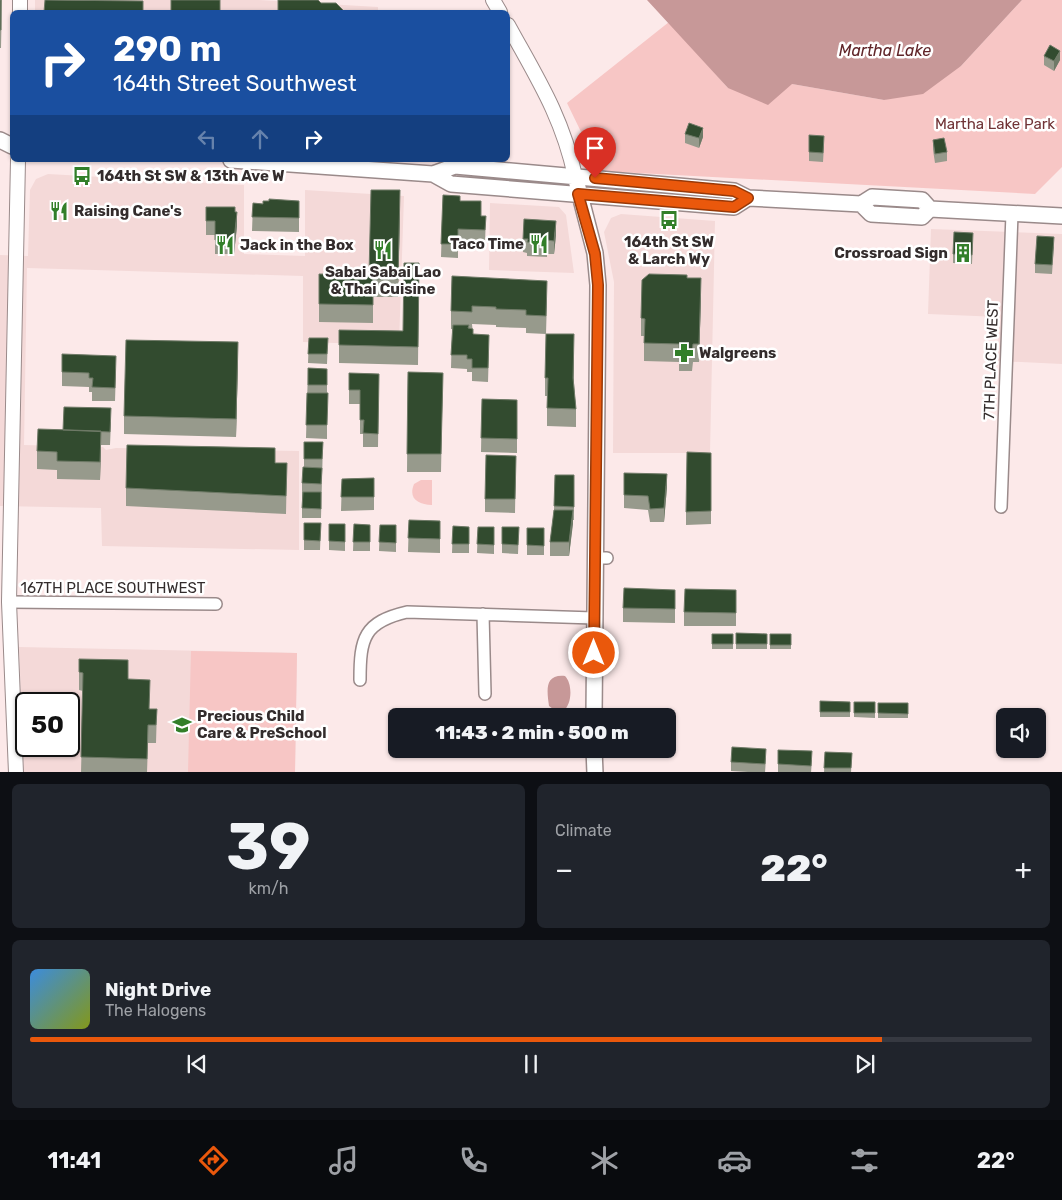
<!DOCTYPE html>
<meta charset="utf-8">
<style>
body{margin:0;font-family:Rubik,sans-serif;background:#20242c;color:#f1f3f6;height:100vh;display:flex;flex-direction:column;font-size:19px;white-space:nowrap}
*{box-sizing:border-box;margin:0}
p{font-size:16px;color:#9ea1a6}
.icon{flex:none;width:28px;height:28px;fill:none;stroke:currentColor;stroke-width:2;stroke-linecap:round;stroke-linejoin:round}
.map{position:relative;height:772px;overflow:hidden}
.panel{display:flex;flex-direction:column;gap:12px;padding:12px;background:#0d0f14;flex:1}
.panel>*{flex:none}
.banner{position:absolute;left:10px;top:10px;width:500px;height:152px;border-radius:8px;box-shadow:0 1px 4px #0004;background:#1a4fa0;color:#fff;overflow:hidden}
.buttons{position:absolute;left:996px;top:708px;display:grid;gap:10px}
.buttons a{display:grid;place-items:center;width:50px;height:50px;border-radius:8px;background:#171b24;box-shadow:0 1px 4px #0004;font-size:25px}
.speed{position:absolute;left:15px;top:692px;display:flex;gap:10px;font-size:25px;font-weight:700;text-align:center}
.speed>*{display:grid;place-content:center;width:65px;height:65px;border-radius:50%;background:#171b24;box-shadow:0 1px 4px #0004;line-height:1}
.speed .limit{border:2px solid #111;border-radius:8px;background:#fff;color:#111}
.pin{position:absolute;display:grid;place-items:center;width:42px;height:42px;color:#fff;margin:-51px -21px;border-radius:50% 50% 50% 0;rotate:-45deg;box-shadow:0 0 5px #0007}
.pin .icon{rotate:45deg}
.me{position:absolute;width:55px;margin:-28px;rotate:0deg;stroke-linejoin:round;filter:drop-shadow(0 0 4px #0008)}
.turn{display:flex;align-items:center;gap:18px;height:105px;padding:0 20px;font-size:22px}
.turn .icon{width:65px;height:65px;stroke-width:2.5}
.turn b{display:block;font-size:35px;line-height:42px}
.lanes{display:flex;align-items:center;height:48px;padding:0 20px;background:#0003;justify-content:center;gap:25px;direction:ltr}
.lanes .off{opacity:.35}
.big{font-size:38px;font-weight:800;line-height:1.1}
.panel .widget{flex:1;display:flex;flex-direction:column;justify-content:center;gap:8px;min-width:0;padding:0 18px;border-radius:8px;background:#20242c}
.panel .dial{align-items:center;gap:0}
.dial b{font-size:65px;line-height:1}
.song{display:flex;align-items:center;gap:15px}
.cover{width:60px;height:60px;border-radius:8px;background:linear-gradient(135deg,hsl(210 70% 55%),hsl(70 70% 35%))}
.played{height:5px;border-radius:2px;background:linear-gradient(90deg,#ea580c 85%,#363941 85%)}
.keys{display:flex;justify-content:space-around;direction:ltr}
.heat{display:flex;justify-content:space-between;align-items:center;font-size:28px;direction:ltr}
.panel .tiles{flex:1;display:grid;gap:12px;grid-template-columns:1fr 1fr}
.widget:last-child{grid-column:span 2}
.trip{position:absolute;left:388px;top:708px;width:288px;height:50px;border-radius:8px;background:#171b24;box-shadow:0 1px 4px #0004;font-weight:800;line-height:50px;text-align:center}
.dock{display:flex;height:80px;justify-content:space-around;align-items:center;background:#090b0e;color:#9ea1a6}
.dock .icon{width:35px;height:35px}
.dock .on{color:#ea580c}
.dock b{font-size:22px;color:#f1f3f6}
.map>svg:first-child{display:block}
.built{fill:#f4d9d8;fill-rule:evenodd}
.green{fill:#f7c6c5}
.water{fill:#c79898}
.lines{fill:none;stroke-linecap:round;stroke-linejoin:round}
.minor-casing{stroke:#9a8a8a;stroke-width:14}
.tertiary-casing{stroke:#9a8a8a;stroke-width:16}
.secondary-casing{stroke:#9a8a8a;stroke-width:18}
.minor{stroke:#fff;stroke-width:11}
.tertiary{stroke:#fff;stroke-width:14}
.secondary{stroke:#fff;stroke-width:15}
.wall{fill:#979a8c}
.shaded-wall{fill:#6f7a67}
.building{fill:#324b2f;stroke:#6f7a67}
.route-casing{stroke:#983908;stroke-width:12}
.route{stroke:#ea580c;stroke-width:9}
.labels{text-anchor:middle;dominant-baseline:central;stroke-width:5;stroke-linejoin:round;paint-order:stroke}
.park-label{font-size:15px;fill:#713437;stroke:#fff}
.poi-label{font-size:15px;font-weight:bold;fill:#332c2c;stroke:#fff;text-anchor:start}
.street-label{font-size:15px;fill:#332c2c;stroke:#fff}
.water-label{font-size:16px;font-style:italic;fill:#602529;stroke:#fff}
</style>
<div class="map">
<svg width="1062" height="773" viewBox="0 0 1062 773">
<rect width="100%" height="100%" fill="#fce9e9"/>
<path class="built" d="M35,0H259L378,7V12H35Z
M48,174L244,185V254L305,256V190L404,196L399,345L303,342V276L27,268L24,445L103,447L106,450L116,448L299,451V550L102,546L101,508L0,506V255L28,256L30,190L36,179Z
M490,203L559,207L566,215L574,273L489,270Z
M621,214L715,221L710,453H613L614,282L604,232L611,218Z
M931,229L1062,234V364L998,361L999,317L928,314Z
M19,647L297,653L295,772H24ZM26,704H69V746H26Z"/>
<path class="green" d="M1022,0H1062V167L1035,194L600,171L567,103L669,22L728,88L792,84L884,100L961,66Z
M421,480H432V505C418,504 408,499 414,484Z
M191,651L297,653L295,772H188Z"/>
<path class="water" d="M647,0H1022L961,66L923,94L884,100L792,84L768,105L728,88Z
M565,676C573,684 572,705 563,711H556L549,706C547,691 544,674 565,676Z"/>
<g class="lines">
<g class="minor-casing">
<path id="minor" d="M1001,507L1012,214
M594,558H607
M9,602L216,604
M483,614L485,694
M360,680C360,638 364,622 407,612L594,618"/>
</g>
<g class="tertiary-casing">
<path id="tertiary" d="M493,0L500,12
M20,12V0
M508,25C537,78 562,116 575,176
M16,773L9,602L18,160"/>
</g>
<g class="secondary-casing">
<path id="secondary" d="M0,140L12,146
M231,160L433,174L455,166L734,191L748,198L861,204L872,197L922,200L930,209L1062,216
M433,174L451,184L708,205L734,207L748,198
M575,176L595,253L598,285L594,716
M861,204L871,214L922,217L930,209
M594,749L595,773"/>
</g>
<use href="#minor" class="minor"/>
<use href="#tertiary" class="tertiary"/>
<use href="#secondary" class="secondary"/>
</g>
<path class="wall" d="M0,0H2L1,48H0Z
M1044,56L1060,60L1054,71L1044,65Z
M685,134L703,137L699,148L685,143Z
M933,140L947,152V161L935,163L933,150Z
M824,146L823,162L809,161V152Z
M443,195L460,201L481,216H486L485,243H458V258L441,257Z
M253,203L263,204L299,215V232L252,231Z
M206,207L235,212L237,226L234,254H215V235H206Z
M400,208L398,297H373V323L319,322V304L369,275Z
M556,235L554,254H547V257L527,256V253L523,252V239Z
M973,242L972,264L953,263V254Z
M1054,246L1052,274L1035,273V264Z
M419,263L418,365L339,363V330L403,331Z
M452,276L547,299L546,334L526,333V328L496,327V325L472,324L473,334L489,349L488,382L472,381V372H467V369L451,368L452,329H451V311Z
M687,278L701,296L699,362H693L692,371H679V362L644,361V336H641V318Z
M309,338H328L327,364L308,363Z
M574,352V383L576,409V427L547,426V396H545V378Z
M238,360L236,437L124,434V416Z
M308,368L327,369V439L306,438Z
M116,369L115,401H92V392H89V387L62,386V372Z
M408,372L443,373L441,472H407Z
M349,373L379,374L378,447H363V434H360V404H349Z
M482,399L517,400V453L481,452Z
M111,422L110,445H101L100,480L57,479V470L37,469V451L63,430Z
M304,442H323L321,518H302V483L304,467Z
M711,453V524L686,525V512Z
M516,456L515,513L485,512V499Z
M275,463H287L286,514L126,506V488Z
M555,475H574V520H573L569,556H550V542L554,510Z
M374,478V510L341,511L342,479Z
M667,487L664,522H650L648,510L624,508V495Z
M409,520L440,521V553L408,552Z
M304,523H321L320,550H304Z
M329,524H345V551L329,550Z
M354,524L370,525V551H353Z
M380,525H396V552L379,551Z
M453,526L469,527V553H452Z
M478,527H494V554L477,553Z
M502,527H519L518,554L502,553Z
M527,528H544V555H527Z
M675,590V623L623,622V608Z
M736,590V626H684V612Z
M736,633L767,634V649H736Z
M712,634H733V649H712Z
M770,634H791V649H770Z
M79,659L128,679L150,709H157L156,743H148L147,773H81L83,691L79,690Z
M820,701L850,702V717H820Z
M854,702H875V718L854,717Z
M878,703H908V718H878Z
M825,752L852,753L851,773H824Z
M766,758L765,773L731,771V762Z
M812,760L811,773H778V764Z"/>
<path class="shaded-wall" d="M1060,51V60L1054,71V61Z
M703,128V137L699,148V138Z
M400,190V208L398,297V279Z
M237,212V226L234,254V240Z
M556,221V235L554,254V241Z
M701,278V296L699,362V344Z
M238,342V360L236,437V419Z
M101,431V449L100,480V462Z
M667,474V487L664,522V508Z
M573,510V524L569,556V542Z"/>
<path class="building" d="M0,0H1V30H0Z
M45,0L143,1V12H44Z
M171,0H220V12H171Z
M278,0H318L321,3H336L345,12H278Z
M1050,45L1060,51L1054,61L1044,56Z
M689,123L703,128L699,138L685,134Z
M809,135L824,136L823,153L809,152Z
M944,138L947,152L935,154L933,140Z
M371,190H400L398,279H373V305L319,304V274L369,275Z
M443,195L460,196V201H481V216H486L485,230L458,229V244H441Z
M269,199L299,201V218L252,217L253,203L263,204V201H269Z
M206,207H235V212H237L234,240H215V221H206Z
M524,219L556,221L554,241L547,240V244L527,242L528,239H523Z
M954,232L973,233L972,255L953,254Z
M1037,236L1054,237L1052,265L1035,264Z
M404,263H419L418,347L339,345V330L403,331Z
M649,274L687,275V278H701L699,344H693L692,353H679V344L644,343L645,319L641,318L642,280Z
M452,276L547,281L546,316L526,315V310L496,309V307L472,306V312L451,311Z
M453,325H469L468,328L473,329V334L489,335L488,368H472V359H467V355H451Z
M546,334H574L573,378L576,409L547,408L548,378H545Z
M309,338H328L327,354H308Z
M126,340L238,342L236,419L124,416Z
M62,354L116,356L115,388L92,387L93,378H89V373L62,372Z
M308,368L327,369V385H308Z
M408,372L443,373L441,454H407Z
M349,373L379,374L378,434L363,433L364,420H360V390H349Z
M307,393H328L327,425H306Z
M482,399L517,400V439L481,438Z
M64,407L111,408L110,432L63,430Z
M38,429L101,431L100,462L57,461V452L37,451Z
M304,442H323L322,459H304Z
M127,445L275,448V463H287L286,496L126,488Z
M687,452L711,453V511L686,512Z
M486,455L516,456L515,499H485Z
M303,467L322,468L321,484L302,483Z
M624,473L667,474L664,508L650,509L648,496L624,495Z
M555,475H574V507L554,506Z
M374,478V497H341L342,479Z
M303,492H321V509L302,508Z
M554,510H573L569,542H550Z
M409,520L440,521V539L408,538Z
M304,523H321L320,541L304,540Z
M329,524H345V542L329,541Z
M354,524L370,525V542H353Z
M380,525H396V543L379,542Z
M453,526L469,527V544H452Z
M478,527H494V545L477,544Z
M502,527H519L518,545L502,544Z
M527,528H544V546L527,545Z
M624,588L675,590V609L623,608Z
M685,589L736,590V613L684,612Z
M736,633L767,634V644H736Z
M712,634H733V644H712Z
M770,634H791V645H770Z
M79,659L128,660V679L150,680L149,709H157L156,725H148L147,759L81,757L83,673L79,672Z
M820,701L850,702V712H820Z
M854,702H875V713H854Z
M878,703H908V714L878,713Z
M732,747L766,749L765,764L731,762Z
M778,750L812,751L811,766L778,764Z
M825,752L852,753L851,768H824Z"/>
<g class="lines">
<g class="route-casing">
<path id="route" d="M594,653L598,285L595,254L578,194L734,207L748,198L734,191L595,178"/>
</g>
<use href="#route" class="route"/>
</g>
<defs>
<g id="bus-bare" transform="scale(1.5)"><path d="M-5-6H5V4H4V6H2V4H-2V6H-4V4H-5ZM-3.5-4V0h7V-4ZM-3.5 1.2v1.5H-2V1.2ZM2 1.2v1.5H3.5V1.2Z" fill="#327f29" stroke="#fff" stroke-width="2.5" paint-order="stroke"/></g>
<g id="restaurant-bare" transform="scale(1.5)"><path d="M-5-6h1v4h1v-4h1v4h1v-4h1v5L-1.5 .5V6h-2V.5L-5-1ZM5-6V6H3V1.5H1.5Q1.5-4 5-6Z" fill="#327f29" stroke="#fff" stroke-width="2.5" paint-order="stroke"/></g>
<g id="building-bare" transform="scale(1.5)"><path d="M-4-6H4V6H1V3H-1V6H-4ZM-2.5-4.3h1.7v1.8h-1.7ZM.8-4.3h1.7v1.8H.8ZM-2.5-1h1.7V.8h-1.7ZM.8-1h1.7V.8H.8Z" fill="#327f29" stroke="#fff" stroke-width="2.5" paint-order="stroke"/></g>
<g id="pharmacy-bare" transform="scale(1.5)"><path d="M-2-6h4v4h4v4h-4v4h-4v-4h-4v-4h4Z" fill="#327f29" stroke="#fff" stroke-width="2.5" paint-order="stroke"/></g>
<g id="school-bare" transform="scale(1.5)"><path d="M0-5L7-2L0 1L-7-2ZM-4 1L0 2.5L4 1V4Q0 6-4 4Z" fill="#327f29" stroke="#fff" stroke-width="2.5" paint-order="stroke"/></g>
</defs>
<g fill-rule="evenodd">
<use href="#bus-bare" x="82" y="176"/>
<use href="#restaurant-bare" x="59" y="211"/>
<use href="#bus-bare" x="669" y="220"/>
<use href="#restaurant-bare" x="539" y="244"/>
<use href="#restaurant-bare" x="225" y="245"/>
<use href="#restaurant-bare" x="383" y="250"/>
<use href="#building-bare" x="963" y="253"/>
<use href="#pharmacy-bare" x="684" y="353"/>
<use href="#school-bare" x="182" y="725"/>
</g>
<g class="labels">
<g class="park-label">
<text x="995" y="124">Martha Lake Park</text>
</g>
<g class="poi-label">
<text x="97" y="176">164th St SW &amp; 13th Ave W</text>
<text x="74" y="211">Raising Cane's</text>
<text x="669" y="242" text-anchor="middle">164th St SW<tspan x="669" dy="17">&amp; Larch Wy</tspan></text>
<text x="524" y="244" text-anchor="end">Taco Time</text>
<text x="240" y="245">Jack in the Box</text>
<text x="948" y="253" text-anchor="end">Crossroad Sign</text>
<text x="383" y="272" text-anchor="middle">Sabai Sabai Lao<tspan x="383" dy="17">&amp; Thai Cuisine</tspan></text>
<text x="699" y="353">Walgreens</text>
<text x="197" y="716">Precious Child<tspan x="197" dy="17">Care &amp; PreSchool</tspan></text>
</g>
<g class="street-label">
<text transform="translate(991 360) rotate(-88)">7TH PLACE WEST</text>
<text x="113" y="588">167TH PLACE SOUTHWEST</text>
</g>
<g class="water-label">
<text x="885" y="50">Martha Lake</text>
</g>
</g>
</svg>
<div class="buttons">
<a><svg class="icon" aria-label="sound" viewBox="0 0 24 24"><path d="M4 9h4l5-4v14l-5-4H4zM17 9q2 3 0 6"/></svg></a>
</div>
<div class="speed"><div class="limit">50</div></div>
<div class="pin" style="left:595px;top:178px;background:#d93025"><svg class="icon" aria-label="arrive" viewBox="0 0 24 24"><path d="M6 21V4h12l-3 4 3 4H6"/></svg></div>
<svg class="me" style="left:594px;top:653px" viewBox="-20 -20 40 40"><circle r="17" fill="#ea580c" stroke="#fff" stroke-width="3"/><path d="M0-11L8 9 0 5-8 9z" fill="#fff"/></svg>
<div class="trip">11:43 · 2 min · 500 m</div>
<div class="banner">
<div class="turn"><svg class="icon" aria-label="right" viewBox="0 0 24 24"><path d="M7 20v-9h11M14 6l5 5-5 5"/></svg><div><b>290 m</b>164th Street Southwest</div></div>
<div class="lanes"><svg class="icon off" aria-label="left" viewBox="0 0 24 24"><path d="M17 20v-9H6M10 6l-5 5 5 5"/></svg><svg class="icon off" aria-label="ahead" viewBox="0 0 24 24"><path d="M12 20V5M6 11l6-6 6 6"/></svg><svg class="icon" aria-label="right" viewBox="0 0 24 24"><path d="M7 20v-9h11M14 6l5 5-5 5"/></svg></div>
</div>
</div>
<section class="panel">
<div class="tiles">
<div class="widget dial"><b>39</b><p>km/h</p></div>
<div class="widget"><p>Climate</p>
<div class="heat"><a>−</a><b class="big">22°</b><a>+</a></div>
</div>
<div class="widget">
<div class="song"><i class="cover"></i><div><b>Night Drive</b><p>The Halogens</p></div></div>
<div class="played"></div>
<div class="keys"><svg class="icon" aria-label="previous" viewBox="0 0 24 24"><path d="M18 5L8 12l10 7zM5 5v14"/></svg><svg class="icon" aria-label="pause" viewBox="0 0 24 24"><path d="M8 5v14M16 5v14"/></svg><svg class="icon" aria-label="next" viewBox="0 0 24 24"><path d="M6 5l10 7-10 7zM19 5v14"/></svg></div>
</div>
</div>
</section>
<nav class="dock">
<b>11:41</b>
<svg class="icon on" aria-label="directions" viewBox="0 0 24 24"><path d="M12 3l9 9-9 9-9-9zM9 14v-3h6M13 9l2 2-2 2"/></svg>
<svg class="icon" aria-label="music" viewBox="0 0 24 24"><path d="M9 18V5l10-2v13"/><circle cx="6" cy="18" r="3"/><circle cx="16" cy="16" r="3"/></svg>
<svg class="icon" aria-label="phone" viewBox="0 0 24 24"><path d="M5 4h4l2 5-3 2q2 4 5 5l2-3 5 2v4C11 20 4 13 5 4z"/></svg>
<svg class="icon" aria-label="climate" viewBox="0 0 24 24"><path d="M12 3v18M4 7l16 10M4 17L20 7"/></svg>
<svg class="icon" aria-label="car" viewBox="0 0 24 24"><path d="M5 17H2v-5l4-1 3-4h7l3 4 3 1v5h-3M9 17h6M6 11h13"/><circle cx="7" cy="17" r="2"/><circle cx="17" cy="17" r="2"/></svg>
<svg class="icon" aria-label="filters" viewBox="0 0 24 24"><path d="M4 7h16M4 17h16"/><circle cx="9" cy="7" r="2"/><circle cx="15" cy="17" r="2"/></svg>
<b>22°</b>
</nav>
